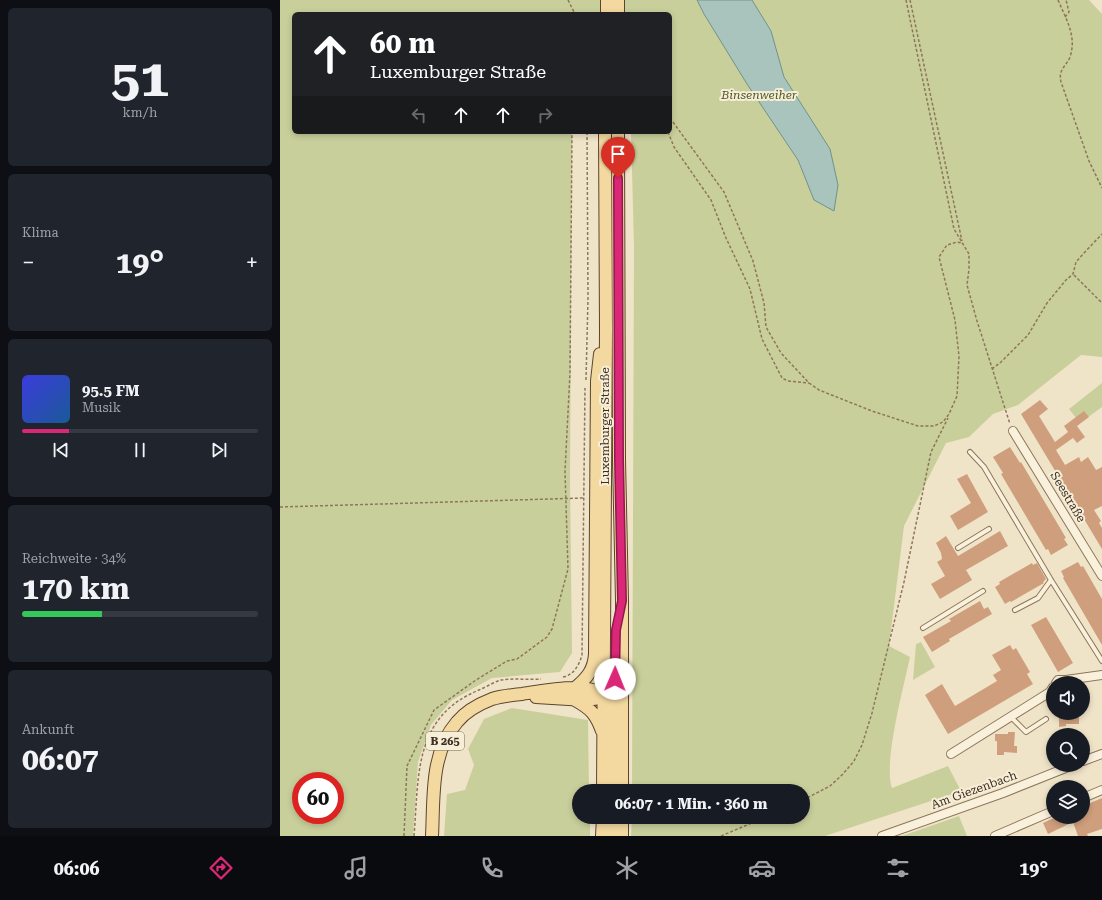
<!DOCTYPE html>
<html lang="de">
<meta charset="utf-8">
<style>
body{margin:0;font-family:"Roboto Serif",serif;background:#20242c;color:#f1f3f6;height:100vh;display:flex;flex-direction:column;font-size:15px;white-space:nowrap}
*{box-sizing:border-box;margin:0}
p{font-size:13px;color:#9ea1a6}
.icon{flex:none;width:22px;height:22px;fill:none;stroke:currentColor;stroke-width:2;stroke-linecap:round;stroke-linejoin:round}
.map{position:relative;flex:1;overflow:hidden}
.drawer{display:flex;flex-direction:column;gap:8px;padding:8px;background:#0d0f14;width:280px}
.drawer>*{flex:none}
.top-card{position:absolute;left:12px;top:12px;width:380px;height:122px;border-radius:6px;box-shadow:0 2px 6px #0003;background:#202124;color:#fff;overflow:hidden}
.buttons{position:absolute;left:766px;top:676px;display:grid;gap:8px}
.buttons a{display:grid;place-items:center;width:44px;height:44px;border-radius:50%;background:#171b24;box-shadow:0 2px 6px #0003;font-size:20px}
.speed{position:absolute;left:12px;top:772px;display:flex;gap:8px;font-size:20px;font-weight:700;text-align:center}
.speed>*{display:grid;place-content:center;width:52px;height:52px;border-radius:50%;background:#171b24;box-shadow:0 2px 6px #0003;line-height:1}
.speed .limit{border:6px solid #d22;background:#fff;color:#111}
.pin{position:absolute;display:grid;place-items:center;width:34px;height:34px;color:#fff;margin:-41px -17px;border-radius:50% 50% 50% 0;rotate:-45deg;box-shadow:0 0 4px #0007}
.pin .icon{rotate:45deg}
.me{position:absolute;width:44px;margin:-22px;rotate:1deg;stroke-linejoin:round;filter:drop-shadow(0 0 3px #0008)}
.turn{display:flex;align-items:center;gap:14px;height:84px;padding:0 12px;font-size:18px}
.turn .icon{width:52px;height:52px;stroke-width:2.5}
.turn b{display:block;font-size:28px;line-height:34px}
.lanes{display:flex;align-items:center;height:38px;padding:0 12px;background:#0003;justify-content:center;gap:20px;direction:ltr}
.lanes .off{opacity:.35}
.big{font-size:30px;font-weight:700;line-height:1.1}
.drawer .widget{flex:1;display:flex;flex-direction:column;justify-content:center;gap:6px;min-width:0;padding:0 14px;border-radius:6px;background:#20242c}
.drawer .dial{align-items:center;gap:0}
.dial b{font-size:52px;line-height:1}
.song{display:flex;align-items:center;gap:12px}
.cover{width:48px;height:48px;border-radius:6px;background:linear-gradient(135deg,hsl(240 70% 55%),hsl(210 70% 35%))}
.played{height:4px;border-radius:2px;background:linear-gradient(90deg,#db2777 20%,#363941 20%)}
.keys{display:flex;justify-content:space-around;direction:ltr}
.heat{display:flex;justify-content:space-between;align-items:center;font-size:22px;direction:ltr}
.charge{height:6px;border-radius:3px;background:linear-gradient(90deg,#34c759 34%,#363941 0)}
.trip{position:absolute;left:292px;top:784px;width:238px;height:40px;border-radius:20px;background:#171b24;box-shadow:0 2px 6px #0003;font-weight:700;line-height:40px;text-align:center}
.tabs{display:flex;height:64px;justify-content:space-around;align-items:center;background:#090b0e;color:#9ea1a6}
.tabs .icon{width:28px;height:28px}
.tabs .current{color:#db2777}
.tabs b{font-size:18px;color:#f1f3f6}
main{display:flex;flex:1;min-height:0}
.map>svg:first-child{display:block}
.green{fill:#c9cf9b;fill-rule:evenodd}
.water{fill:#a9c4bc;stroke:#6f938a}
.building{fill:#cf9f7d}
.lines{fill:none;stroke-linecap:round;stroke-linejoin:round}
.lane-casing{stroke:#8d765c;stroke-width:6}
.street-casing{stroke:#8d765c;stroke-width:10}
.primary-casing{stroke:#5b4430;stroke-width:14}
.path{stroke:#8d765c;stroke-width:1.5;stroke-dasharray:3 2;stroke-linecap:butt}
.lane{stroke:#faf1dc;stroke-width:4}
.street{stroke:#faf1dc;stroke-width:8}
.primary{stroke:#f3d9a0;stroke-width:12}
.route-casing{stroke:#8e194d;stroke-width:10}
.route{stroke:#db2777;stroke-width:7}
.labels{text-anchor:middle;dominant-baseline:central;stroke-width:4;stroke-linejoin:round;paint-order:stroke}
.shield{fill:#f7eed8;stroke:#756857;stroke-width:1}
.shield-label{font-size:11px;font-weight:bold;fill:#3d2e20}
.park-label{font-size:12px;font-style:italic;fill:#4d5a26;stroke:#f7eed8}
.street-label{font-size:12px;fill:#3d2e20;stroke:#f7eed8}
</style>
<main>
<section class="drawer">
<div class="widget dial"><b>51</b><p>km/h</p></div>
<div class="widget"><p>Klima</p>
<div class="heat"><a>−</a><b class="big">19°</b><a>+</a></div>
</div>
<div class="widget">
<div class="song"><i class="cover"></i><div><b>95.5 FM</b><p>Musik</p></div></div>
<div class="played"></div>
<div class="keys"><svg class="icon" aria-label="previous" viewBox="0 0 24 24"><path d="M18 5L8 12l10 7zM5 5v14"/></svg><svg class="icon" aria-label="pause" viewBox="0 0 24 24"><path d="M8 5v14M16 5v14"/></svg><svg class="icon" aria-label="next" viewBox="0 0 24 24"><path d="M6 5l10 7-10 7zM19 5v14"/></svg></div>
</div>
<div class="widget"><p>Reichweite · 34%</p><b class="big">170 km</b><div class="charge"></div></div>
<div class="widget"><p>Ankunft</p><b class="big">06:07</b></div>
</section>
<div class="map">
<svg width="822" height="836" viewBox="0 0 822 836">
<rect width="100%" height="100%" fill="#f0e4c8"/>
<path class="green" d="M0,0H809L822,14V357L801,355L738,405L713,414L689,437L666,443L624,526L609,646L630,657C624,686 603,763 612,788L668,766L681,791L545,836H351L352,817H523V791H352L354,247L351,132H390V14H14V132H292L290,480L292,653L280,672L212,678L172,700L151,725L138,762L133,836H0ZM21,781H55V815H21Z
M822,383V407L800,423L789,409Z
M641,642L655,667L633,680L636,644Z
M232,708L308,720L309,791H299V817H310V836H164L167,794L185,790L194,765L188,749L204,719Z
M679,816L687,836H622Z"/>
<path class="water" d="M417,0H472L491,31L504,77L550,149L558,185L554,211L534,200L518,160L467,84L424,14Z"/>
<path class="building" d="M760,400L768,409L759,416L775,442L788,432L784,426L804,411L809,417L797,426L805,437L797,443L793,438L776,450L785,465L799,457L801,462L808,457L816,470L822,467V506L814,510L821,521L819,523L822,528V549L741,414Z
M730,447L740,463L741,462L786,538L784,539L788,545L771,555L768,549L766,550L721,474L723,473L713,457Z
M687,474L708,512L678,530L670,516L691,503L677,479Z
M720,531L728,546L686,570L692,580L660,599L651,584L665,576L657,562L662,559L661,553L656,543L666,536L678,556Z
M798,562L801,567L803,566L822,599V645L783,578L784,577L781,571Z
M752,563L753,565L757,563L766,579L763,582L764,583L731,602L730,601L725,604L715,587L720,584L719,582Z
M700,601L704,609L708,607L712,614L669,639L670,641L652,652L643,637L671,621L669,619Z
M766,617L793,663L778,672L751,625Z
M730,645L733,650L736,648L750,672L747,674L753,684L668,734L645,695L662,684L675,706L717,681L713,675L721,670L712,655Z
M779,713H797V717H799V724H786V726L779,727Z
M728,732H735L734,746H737V753L724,752V755H717V741H715V734H728Z
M822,798V829L807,834L808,836H798L793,822L768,834L763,823L776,817H803V806Z"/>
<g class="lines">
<g class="lane-casing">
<path id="lane" d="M690,452L704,467L771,580L822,661
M678,548L709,529
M735,610L758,598L771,580
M643,628L703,591
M731,717L746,732L766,719"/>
</g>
<g class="street-casing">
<path id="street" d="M733,431L822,576
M776,683L778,680H786L822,675
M671,754L770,692L773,687
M803,761L822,754
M803,798L822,790
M602,836L723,793L793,765
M715,836L773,811"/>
</g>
<g class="primary-casing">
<path id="primary" d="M338,0V14
M327,14V0
M338,132L339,459L342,601V791
M295,688C307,678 314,670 315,654L317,381L320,354
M256,697L305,700L320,698L332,688L335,679V669
M295,700C311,709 316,714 322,731
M323,791L326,329L325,132
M152,836C154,798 150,753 177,722C186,711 199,704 212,699C222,696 232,695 242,694C263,691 329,676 333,709V791
M322,836L323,817
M333,836V817
M342,836V817"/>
</g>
<path class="path" d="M288,0L295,14
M626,0L674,229L689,254V269L687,285L697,321L730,424
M630,0L682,241
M778,0C786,19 797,36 790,57C786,67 778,69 781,82L809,161L822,188
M785,17L789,12L786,0
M390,118L444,192L473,261L484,303L486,327L501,353L529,383L539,390L592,411L638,426H654L663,422L669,414L677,396L679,356L675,320L659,257L667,245L677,242L682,243
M388,132L394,147L431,200L446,238L470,289L482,339L502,378L508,381L529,383
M794,275L822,303
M712,369L721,362L748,335L767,303L786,280L793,274L796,262L803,254L822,234
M306,380L308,298L307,132
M0,507L303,498
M283,677C294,675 299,665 302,655L305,388
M523,800L550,786L563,774L574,761L582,745L592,713L624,582L651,452L668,418
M124,836L127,766L154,710L196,680L227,661L237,659L267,637L272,629L288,569L285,471L290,373L292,132
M134,836C139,776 133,717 199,690C206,687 214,682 221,680C233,678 249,680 261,679
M441,836L486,817"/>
<use href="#lane" class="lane"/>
<use href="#street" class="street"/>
<use href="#primary" class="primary"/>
</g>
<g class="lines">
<g class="route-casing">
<path id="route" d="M335,679L336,630L342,601L339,459L338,178"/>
</g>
<use href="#route" class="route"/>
</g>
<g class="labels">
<rect class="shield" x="146" y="732" width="38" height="18" rx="3"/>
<g class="shield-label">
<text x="165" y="741">B 265</text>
</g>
<g class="park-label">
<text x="479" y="95">Binsenweiher</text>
</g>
<g class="street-label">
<text transform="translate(325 426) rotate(-90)">Luxemburger Straße</text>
<text transform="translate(788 497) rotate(59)">Seestraße</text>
<text transform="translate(694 790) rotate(-20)">Am Giezenbach</text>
</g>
</g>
</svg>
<div class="buttons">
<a><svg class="icon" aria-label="sound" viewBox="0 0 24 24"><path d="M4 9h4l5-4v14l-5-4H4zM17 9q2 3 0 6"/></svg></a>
<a><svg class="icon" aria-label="search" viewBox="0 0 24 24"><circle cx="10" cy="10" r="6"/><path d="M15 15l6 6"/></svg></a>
<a><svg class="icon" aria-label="layers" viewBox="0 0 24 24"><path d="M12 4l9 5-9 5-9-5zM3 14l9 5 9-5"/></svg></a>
</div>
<div class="speed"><div class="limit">60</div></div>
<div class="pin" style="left:338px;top:178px;background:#d93025"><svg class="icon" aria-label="arrive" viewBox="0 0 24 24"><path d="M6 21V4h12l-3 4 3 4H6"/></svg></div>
<svg class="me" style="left:335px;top:679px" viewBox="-20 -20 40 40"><circle r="19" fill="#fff"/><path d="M0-13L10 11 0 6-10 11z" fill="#db2777"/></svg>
<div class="trip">06:07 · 1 Min. · 360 m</div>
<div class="top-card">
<div class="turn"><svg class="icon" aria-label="ahead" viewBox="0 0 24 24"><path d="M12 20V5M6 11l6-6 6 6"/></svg><div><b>60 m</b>Luxemburger Straße</div></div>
<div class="lanes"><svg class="icon off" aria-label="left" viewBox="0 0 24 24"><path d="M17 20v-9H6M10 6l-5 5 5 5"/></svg><svg class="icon" aria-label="ahead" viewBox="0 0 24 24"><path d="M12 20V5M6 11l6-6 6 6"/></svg><svg class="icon" aria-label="ahead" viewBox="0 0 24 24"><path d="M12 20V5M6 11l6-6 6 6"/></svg><svg class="icon off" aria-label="right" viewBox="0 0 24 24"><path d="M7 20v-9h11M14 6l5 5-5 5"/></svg></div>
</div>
</div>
</main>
<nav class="tabs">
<b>06:06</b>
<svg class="icon current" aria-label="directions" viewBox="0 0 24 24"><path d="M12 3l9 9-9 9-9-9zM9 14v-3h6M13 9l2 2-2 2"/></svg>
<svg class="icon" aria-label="music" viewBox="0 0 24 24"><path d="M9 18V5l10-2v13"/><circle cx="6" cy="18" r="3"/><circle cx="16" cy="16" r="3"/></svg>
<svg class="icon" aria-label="phone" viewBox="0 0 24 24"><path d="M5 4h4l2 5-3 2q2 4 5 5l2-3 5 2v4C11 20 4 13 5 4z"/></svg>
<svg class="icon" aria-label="climate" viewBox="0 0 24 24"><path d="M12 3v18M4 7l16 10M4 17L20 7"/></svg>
<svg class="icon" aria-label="car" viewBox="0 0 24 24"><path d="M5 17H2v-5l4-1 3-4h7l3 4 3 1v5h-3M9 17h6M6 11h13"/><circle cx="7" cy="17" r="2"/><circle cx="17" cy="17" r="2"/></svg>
<svg class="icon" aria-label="filters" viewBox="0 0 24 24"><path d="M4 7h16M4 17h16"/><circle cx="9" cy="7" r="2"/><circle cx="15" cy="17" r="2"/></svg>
<b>19°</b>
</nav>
